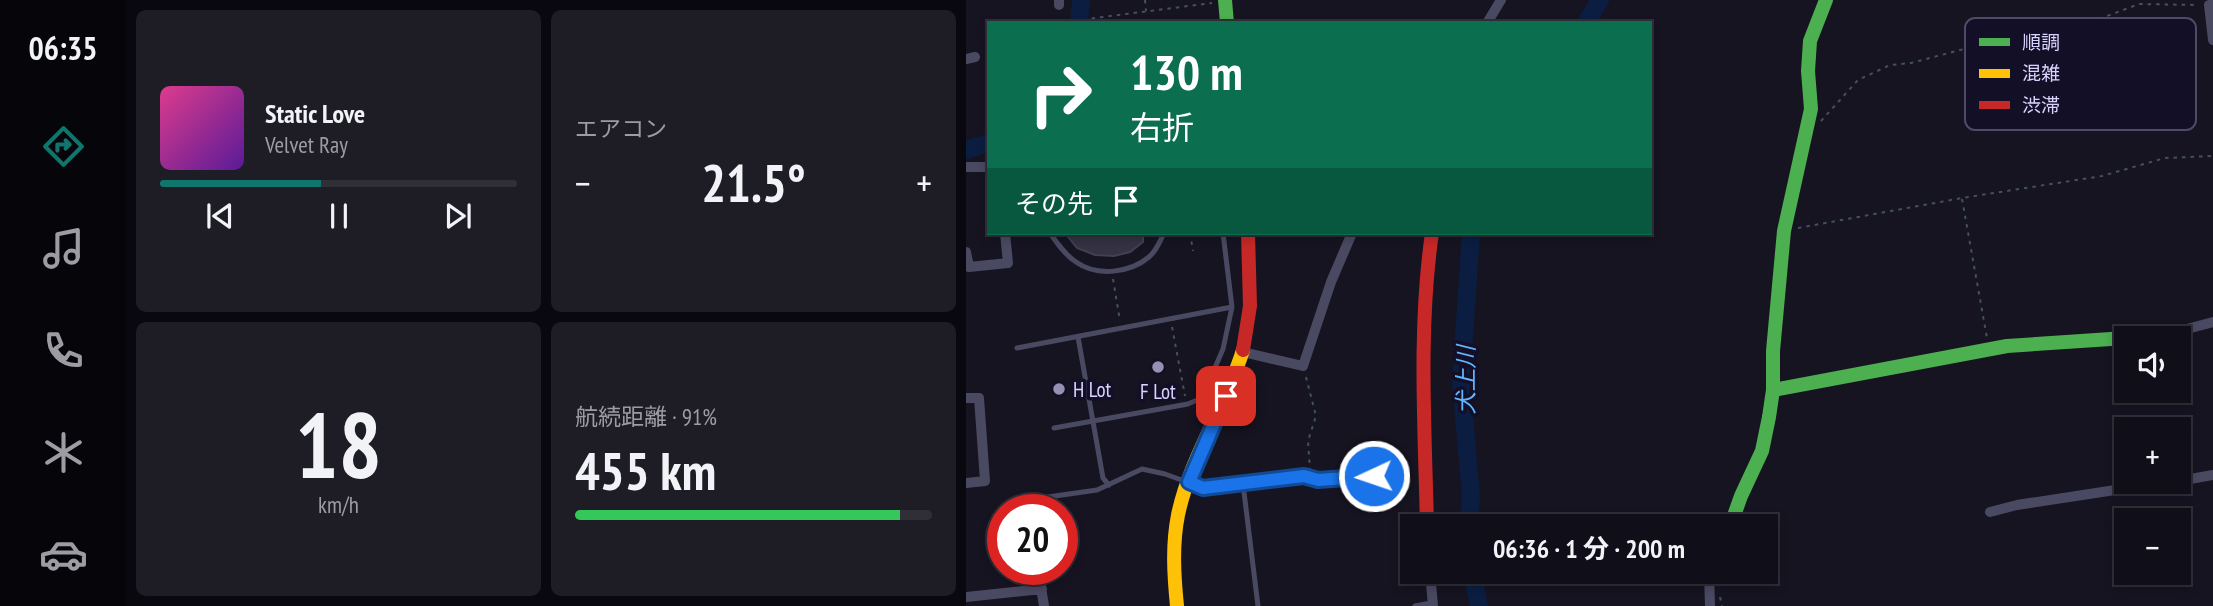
<!DOCTYPE html>
<html lang="ja">
<meta charset="utf-8">
<style>
body{margin:0;font-family:"PT Sans Narrow","Noto Sans JP",sans-serif;background:#1e1d26;color:#f1f3f6;height:100vh;display:flex;flex-direction:column;font-size:26px;white-space:nowrap}
*{box-sizing:border-box;margin:0}
p{font-size:23px;color:#9c9ca2}
.icon{flex:none;width:38px;height:38px;fill:none;stroke:currentColor;stroke-width:2;stroke-linecap:round;stroke-linejoin:round}
.map{position:relative;flex:1;overflow:hidden}
.drawer{display:flex;flex-direction:column;gap:10px;padding:10px;background:#09080e;width:840px}
.drawer>*{flex:none}
.guide{position:absolute;left:21px;top:21px;width:665px;height:214px;border-radius:0px;box-shadow:0 4px 10px #0003,0 0 0 2px #302f38;background:#0b6e4f;color:#fff;overflow:hidden}
.buttons{position:absolute;left:1148px;top:326px;display:grid;gap:14px}
.buttons a{display:grid;place-items:center;width:77px;height:77px;border-radius:0px;background:#100f19;box-shadow:0 4px 10px #0003,0 0 0 2px #302f38;font-size:35px}
.speed{position:absolute;left:21px;top:494px;display:flex;gap:14px;font-size:35px;font-weight:700;text-align:center}
.speed>*{display:grid;place-content:center;width:91px;height:91px;border-radius:50%;background:#100f19;box-shadow:0 4px 10px #0003,0 0 0 2px #302f38;line-height:1}
.speed .limit{border:10px solid #d22;background:#fff;color:#111}
.pin{position:absolute;display:grid;place-items:center;width:60px;height:60px;color:#fff;margin:-30px;border-radius:14px;box-shadow:0 4px 10px #0006}
.me{position:absolute;width:77px;margin:-38px;rotate:267deg;stroke-linejoin:round;filter:drop-shadow(0 0 5px #0008)}
.turn{display:flex;align-items:center;gap:24px;height:147px;padding:0 28px;font-size:32px}
.turn .icon{width:91px;height:91px;stroke-width:2.5}
.turn b{display:block;font-size:49px;line-height:60px}
.then{display:flex;align-items:center;height:66px;padding:0 28px;background:#0003;gap:14px;font-size:26px}
.big{font-size:52px;font-weight:700;line-height:1.1}
.drawer .tile{flex:1;display:flex;flex-direction:column;justify-content:center;gap:10px;min-width:0;padding:0 24px;border-radius:10px;background:#1e1d26}
.drawer .dial{align-items:center;gap:0}
.dial b{font-size:91px;line-height:1}
.song{display:flex;align-items:center;gap:21px}
.cover{width:84px;height:84px;border-radius:10px;background:linear-gradient(135deg,hsl(330 70% 55%),hsl(270 70% 35%))}
.played{height:7px;border-radius:4px;background:linear-gradient(90deg,#0f766e 45%,#302f38 45%)}
.keys{display:flex;justify-content:space-around;direction:ltr}
.heat{display:flex;justify-content:space-between;align-items:center;font-size:38px;direction:ltr}
.charge{height:10px;border-radius:5px;background:linear-gradient(90deg,#34c759 91%,#302f38 0)}
.drawer .tiles{flex:1;display:grid;gap:10px;grid-template-columns:repeat(2,1fr)}
.trip{position:absolute;left:434px;top:514px;width:378px;height:70px;border-radius:0px;background:#100f19;box-shadow:0 4px 10px #0003,0 0 0 2px #302f38;font-weight:700;line-height:70px;text-align:center}
main{display:flex;flex:1;min-height:0}
.tabs{display:flex;flex-direction:column;width:126px;justify-content:space-around;align-items:center;background:#06060a;color:#9c9ca2}
.tabs .icon{width:49px;height:49px}
.tabs .active{color:#0f766e}
.tabs b{font-size:32px;color:#f1f3f6}
.map>svg:first-child{display:block}
.lines{fill:none;stroke-linecap:round;stroke-linejoin:round}
.river{stroke:#0b1e41;stroke-width:18}
.building{fill:#343243;stroke:#433f54;stroke-width:2}
.path{stroke:#44505f;stroke-width:2;stroke-dasharray:3.5 5;stroke-linecap:butt}
.lane{stroke:#4a4962;stroke-width:5}
.street{stroke:#4a4962;stroke-width:10}
.fast{stroke:#4caf50;stroke-width:14}
.slow{stroke:#ffc107;stroke-width:14}
.jam{stroke:#c62828;stroke-width:14}
.route-casing{stroke:#114b97;stroke-width:18}
.route{stroke:#1a73e8;stroke-width:12}
.poi-dot{fill:#9591b1;stroke:#130f26;stroke-width:2.5}
.labels{text-anchor:middle;dominant-baseline:central;stroke-width:7;stroke-linejoin:round;paint-order:stroke}
.poi-label{font-size:21px;fill:#d9d4ff;stroke:#130f26;text-anchor:start}
.water-label{font-size:23px;font-style:italic;fill:#62b6ff;stroke:#130f26}
.key{fill:#130f26;stroke:#4e4a67;stroke-width:2}
.key-label{font-size:19px;fill:#d9d4ff}
</style>
<main>
<nav class="tabs">
<b>06:35</b>
<svg class="icon active" aria-label="directions" viewBox="0 0 24 24"><path d="M12 3l9 9-9 9-9-9zM9 14v-3h6M13 9l2 2-2 2"/></svg>
<svg class="icon" aria-label="music" viewBox="0 0 24 24"><path d="M9 18V5l10-2v13"/><circle cx="6" cy="18" r="3"/><circle cx="16" cy="16" r="3"/></svg>
<svg class="icon" aria-label="phone" viewBox="0 0 24 24"><path d="M5 4h4l2 5-3 2q2 4 5 5l2-3 5 2v4C11 20 4 13 5 4z"/></svg>
<svg class="icon" aria-label="climate" viewBox="0 0 24 24"><path d="M12 3v18M4 7l16 10M4 17L20 7"/></svg>
<svg class="icon" aria-label="car" viewBox="0 0 24 24"><path d="M5 17H2v-5l4-1 3-4h7l3 4 3 1v5h-3M9 17h6M6 11h13"/><circle cx="7" cy="17" r="2"/><circle cx="17" cy="17" r="2"/></svg>
</nav>
<section class="drawer">
<div class="tiles">
<div class="tile">
<div class="song"><i class="cover"></i><div><b>Static Love</b><p>Velvet Ray</p></div></div>
<div class="played"></div>
<div class="keys"><svg class="icon" aria-label="previous" viewBox="0 0 24 24"><path d="M18 5L8 12l10 7zM5 5v14"/></svg><svg class="icon" aria-label="pause" viewBox="0 0 24 24"><path d="M8 5v14M16 5v14"/></svg><svg class="icon" aria-label="next" viewBox="0 0 24 24"><path d="M6 5l10 7-10 7zM19 5v14"/></svg></div>
</div>
<div class="tile"><p>エアコン</p>
<div class="heat"><a>−</a><b class="big">21.5°</b><a>+</a></div>
</div>
<div class="tile dial"><b>18</b><p>km/h</p></div>
<div class="tile"><p>航続距離 · 91%</p><b class="big">455 km</b><div class="charge"></div></div>
</div>
</section>
<div class="map">
<svg width="1247" height="606" viewBox="0 0 1247 606">
<rect width="100%" height="100%" fill="#161421"/>
<g class="lines">
<path class="river" d="M113,23L115,0
M620,23L634,0
M0,150L23,143
M502,527L505,497L495,381L505,233
M506,572L513,606"/>
</g>
<path class="building" d="M99,233H177V242L164,252L148,256L129,255L111,248Z"/>
<g class="lines">
<path class="path" d="M179,0L180,11
M121,23V19L246,3
M855,121L892,80L924,65L945,63L1036,39L1096,33L1173,4L1232,5
M996,199L1021,338
M832,228L996,198L1136,176L1199,158L1247,156
M224,233L227,251
M147,279L154,321
M206,327L219,396
M340,377L350,416L342,441L344,470
M754,597L756,606"/>
<path class="lane" d="M190,23H205
M84,233C91,243 99,255 110,262C131,277 164,273 183,257C191,250 194,241 198,233
M112,337L137,478L143,485
M51,348L266,307
M88,428L222,404L236,398L257,349L266,307L257,233
M62,509L68,506L75,498L131,490L176,469L199,474L237,488L277,484
M292,606L277,484L338,476L352,480L403,475L412,480L416,492
M449,606L465,603"/>
<path class="street" d="M93,0V5
M1247,4L1243,5L1247,40
M521,23L535,0
M0,59L9,57
M0,167H23
M0,252L3,267L42,263L39,233
M1165,338L1221,329L1247,322
M277,352L337,366L365,282L386,233
M0,398H13L19,481L0,483
M1213,481L1247,475
M1024,512L1051,505L1208,481
M72,569L78,606
M464,572L467,606
M743,572L744,606
M0,597L76,589"/>
<path class="fast" d="M259,0L261,23
M807,390L1041,346L1160,338
M764,527L775,496L796,451L803,417L807,390V351L818,231L845,109L842,71L844,41L860,0"/>
<path class="slow" d="M211,606C208,576 206,545 212,515C224,457 260,406 277,350"/>
<path class="jam" d="M277,350L284,306L282,233
M461,527C459,429 452,330 466,233"/>
</g>
<g class="lines">
<g class="route-casing">
<path id="route" d="M260,396L223,482L237,488L338,476L352,480L408,476"/>
</g>
<use href="#route" class="route"/>
</g>
<g class="poi-dot">
<circle cx="192" cy="367" r="7"/>
<circle cx="93" cy="389" r="7"/>
</g>
<g class="labels">
<g class="poi-label">
<text x="107" y="389">H Lot</text>
<text x="192" y="391" text-anchor="middle">F Lot</text>
</g>
<g class="water-label">
<text transform="translate(499 380) rotate(-90)">犬上川</text>
</g>
</g>
<rect x="999" y="18" width="231" height="112" rx="10" class="key"/>
<rect x="1013" y="38" width="31" height="8" fill="#4caf50"/>
<rect x="1013" y="69" width="31" height="9" fill="#ffc107"/>
<rect x="1013" y="101" width="31" height="8" fill="#c62828"/>
<g class="key-label">
<text x="1056" y="49">順調</text>
<text x="1056" y="80">混雑</text>
<text x="1056" y="112">渋滞</text>
</g>
</svg>
<div class="buttons">
<a><svg class="icon" aria-label="sound" viewBox="0 0 24 24"><path d="M4 9h4l5-4v14l-5-4H4zM17 9q2 3 0 6"/></svg></a>
<a>+</a>
<a>−</a>
</div>
<div class="speed"><div class="limit">20</div></div>
<div class="pin" style="left:260px;top:396px;background:#d93025"><svg class="icon" aria-label="arrive" viewBox="0 0 24 24"><path d="M6 21V4h12l-3 4 3 4H6"/></svg></div>
<svg class="me" style="left:408px;top:476px" viewBox="-20 -20 40 40"><circle r="17" fill="#1a73e8" stroke="#fff" stroke-width="3"/><path d="M0-11L8 9 0 5-8 9z" fill="#fff"/></svg>
<div class="trip">06:36 · 1 分 · 200 m</div>
<div class="guide">
<div class="turn"><svg class="icon" aria-label="right" viewBox="0 0 24 24"><path d="M7 20v-9h11M14 6l5 5-5 5"/></svg><div><b>130 m</b>右折</div></div>
<div class="then">その先<svg class="icon" aria-label="arrive" viewBox="0 0 24 24"><path d="M6 21V4h12l-3 4 3 4H6"/></svg></div>
</div>
</div>
</main>
